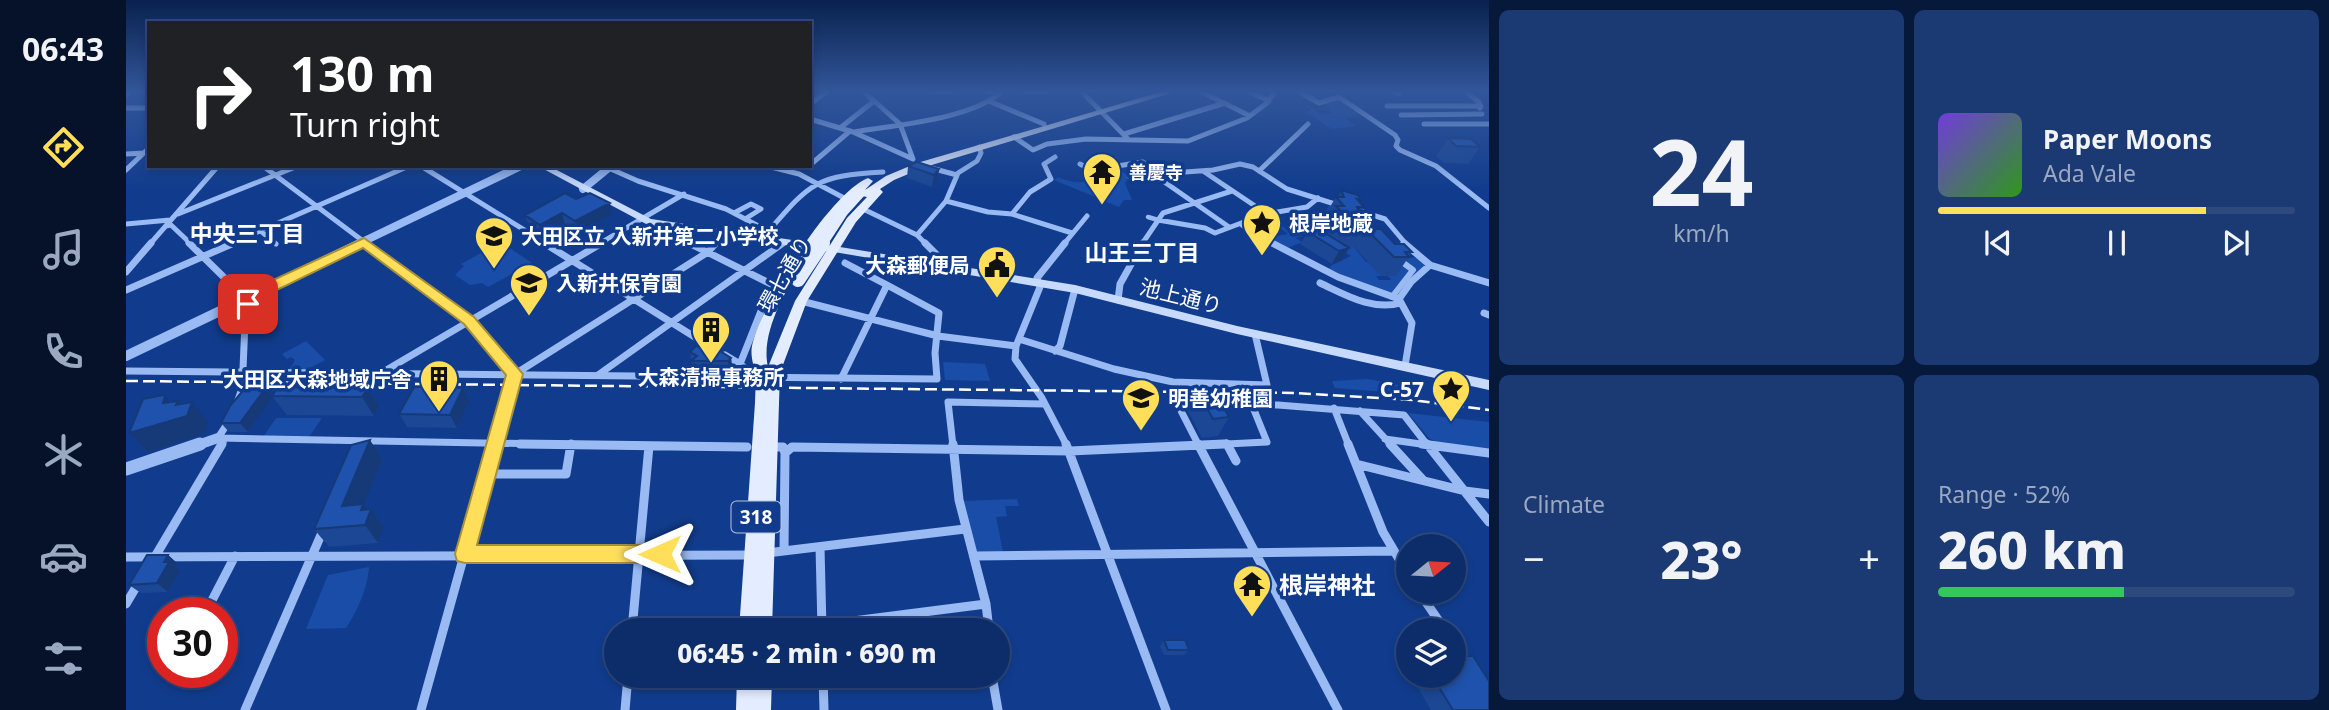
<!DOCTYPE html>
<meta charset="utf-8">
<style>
body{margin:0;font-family:"Noto Sans","Noto Sans JP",sans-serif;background:#1b3972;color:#f1f3f6;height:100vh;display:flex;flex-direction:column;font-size:26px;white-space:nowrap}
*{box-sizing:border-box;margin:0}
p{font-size:23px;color:#9aa8c1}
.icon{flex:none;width:38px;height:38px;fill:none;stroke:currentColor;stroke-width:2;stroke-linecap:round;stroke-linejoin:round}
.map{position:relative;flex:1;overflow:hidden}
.panel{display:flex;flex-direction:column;gap:10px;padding:10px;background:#07193a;width:840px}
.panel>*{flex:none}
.top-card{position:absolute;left:21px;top:21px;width:665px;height:147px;border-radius:0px;box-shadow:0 4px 10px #0003,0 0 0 2px #2d497e;background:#202124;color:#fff;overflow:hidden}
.needle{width:46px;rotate:72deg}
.fabs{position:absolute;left:1270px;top:534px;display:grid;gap:14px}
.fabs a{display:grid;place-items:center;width:70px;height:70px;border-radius:50%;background:#0d2d6a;box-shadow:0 4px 10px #0003,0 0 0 2px #2d497e;font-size:35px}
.speed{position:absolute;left:21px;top:597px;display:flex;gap:14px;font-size:35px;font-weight:700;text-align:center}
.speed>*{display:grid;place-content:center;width:91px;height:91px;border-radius:50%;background:#0d2d6a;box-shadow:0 4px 10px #0003,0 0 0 2px #2d497e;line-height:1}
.speed .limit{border:10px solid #d22;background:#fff;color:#111}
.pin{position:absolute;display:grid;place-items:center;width:60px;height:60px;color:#fff;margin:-30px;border-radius:14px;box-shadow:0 4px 10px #0006}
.me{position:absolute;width:77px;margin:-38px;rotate:270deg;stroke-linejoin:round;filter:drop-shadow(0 0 5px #0008)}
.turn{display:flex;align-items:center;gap:24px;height:147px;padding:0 28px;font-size:32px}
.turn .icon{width:91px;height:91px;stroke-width:2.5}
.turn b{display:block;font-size:49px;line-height:60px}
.big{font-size:52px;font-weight:800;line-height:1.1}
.panel .card{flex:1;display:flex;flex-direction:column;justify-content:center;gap:10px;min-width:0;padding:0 24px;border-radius:10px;background:#1b3972}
.panel .dial{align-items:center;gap:0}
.dial b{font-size:91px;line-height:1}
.song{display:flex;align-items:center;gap:21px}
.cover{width:84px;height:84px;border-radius:10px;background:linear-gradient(135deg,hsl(260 70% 55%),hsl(110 70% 35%))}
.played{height:7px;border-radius:4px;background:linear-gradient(90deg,#ffde5a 75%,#2d497e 75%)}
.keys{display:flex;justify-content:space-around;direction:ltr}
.heat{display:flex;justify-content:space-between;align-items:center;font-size:38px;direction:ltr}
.charge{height:10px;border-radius:5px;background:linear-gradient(90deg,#34c759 52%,#2d497e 0)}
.panel .tiles{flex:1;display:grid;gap:10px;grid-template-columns:repeat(2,1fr)}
.trip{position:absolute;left:478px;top:618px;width:406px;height:70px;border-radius:35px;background:#0d2d6a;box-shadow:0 4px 10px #0003,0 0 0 2px #2d497e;font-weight:800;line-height:70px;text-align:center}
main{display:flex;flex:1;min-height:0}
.tabs{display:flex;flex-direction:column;width:126px;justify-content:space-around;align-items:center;background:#05122a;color:#9aa8c1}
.tabs .icon{width:49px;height:49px}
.tabs .on{color:#ffde5a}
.tabs b{font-size:32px;color:#f1f3f6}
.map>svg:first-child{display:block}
.green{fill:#194da7;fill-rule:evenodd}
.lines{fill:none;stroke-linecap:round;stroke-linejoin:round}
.pedestrian-far1{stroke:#99baf2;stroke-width:4.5}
.pedestrian{stroke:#99baf2;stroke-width:6}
.minor-far2{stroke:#99baf2;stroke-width:5}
.minor-far1{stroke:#99baf2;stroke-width:7}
.minor{stroke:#99baf2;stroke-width:9}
.tertiary-far2{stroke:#99baf2;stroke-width:8}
.tertiary-far1{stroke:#99baf2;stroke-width:10}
.tertiary{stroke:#99baf2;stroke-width:13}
.secondary{fill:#c8dafc;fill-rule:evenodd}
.primary{fill:#e4ecff;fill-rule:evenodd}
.rail{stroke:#fff;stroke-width:2.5;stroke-dasharray:12 5;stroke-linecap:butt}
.primary-bridge-far1{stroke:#e4ecff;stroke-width:10}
.primary-bridge{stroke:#e4ecff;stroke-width:14}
.wall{fill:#1b4794}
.shaded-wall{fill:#163978}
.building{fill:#1f52ac;stroke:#163978;stroke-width:2}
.route{fill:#ffde5a;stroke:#a6903a;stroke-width:2}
.labels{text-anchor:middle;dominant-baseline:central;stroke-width:7;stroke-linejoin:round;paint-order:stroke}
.far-poi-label{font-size:18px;font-weight:bold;fill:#fff;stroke:#113c8d;text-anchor:start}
.shield{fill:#113c8d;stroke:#b8c4dd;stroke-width:2}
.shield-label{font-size:19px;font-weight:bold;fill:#fff}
.poi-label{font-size:21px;font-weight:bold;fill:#fff;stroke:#113c8d;text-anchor:start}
.street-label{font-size:21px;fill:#fff;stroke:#113c8d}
.neighbourhood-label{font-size:23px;font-weight:bold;fill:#fff;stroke:#113c8d}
.near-poi-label{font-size:24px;font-weight:bold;fill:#fff;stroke:#113c8d;text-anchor:start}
</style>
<main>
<nav class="tabs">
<b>06:43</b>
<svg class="icon on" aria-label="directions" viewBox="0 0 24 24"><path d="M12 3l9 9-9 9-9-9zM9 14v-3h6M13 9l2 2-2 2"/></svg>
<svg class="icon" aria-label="music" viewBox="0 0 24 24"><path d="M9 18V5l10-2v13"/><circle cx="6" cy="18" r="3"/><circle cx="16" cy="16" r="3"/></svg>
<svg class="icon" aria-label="phone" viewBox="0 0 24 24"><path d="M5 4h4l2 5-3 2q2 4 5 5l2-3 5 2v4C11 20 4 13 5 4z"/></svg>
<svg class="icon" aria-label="climate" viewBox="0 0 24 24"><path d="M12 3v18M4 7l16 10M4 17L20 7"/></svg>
<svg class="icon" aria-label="car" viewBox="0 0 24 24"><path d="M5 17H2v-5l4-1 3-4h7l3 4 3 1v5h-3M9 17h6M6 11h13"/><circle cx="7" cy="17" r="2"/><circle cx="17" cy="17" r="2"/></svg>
<svg class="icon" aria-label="filters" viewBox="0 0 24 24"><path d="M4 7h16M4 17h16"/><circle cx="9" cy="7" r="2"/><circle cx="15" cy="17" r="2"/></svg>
</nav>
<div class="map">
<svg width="1363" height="710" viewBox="0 0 1363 710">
<rect width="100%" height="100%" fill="#113c8d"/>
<path class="green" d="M1213,97L1240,116L1219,118L1230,126L1206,129L1179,112L1185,110L1179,106L1183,105L1194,115L1207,113L1196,103Z
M988,167L1003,176L999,183L1006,200H998L993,207L928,180L932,177C947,184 962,186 971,171Z
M1204,204L1249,218L1236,221L1251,238L1275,259L1292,257L1301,265L1264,296L1200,272L1206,265L1225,256L1169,224L1179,229L1195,224L1187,218L1198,215ZM1206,208L1220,211L1225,217L1220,218L1226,225L1220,226L1225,232H1218L1224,239L1230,240L1236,247H1243L1256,262L1265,263L1272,270L1266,271L1269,276H1262L1265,280H1253L1250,276H1255L1252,271H1256L1249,262H1240L1228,247L1203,236L1198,231L1204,230L1200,224H1207L1200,215H1208L1204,211Z
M1129,218L1132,220L1131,222L1150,236L1162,234L1147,222H1151L1162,231L1167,230L1176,236L1170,238L1176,242L1159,249L1115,222Z
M375,242L406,263L362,287L356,283L344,285L329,275L338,266L335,264Z
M180,341L199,360L181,370H163L169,360L165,357L161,359L156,354Z
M817,362L859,364L864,381L819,380Z
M1242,379L1294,389L1297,395L1209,388L1206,381Z
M1282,413L1363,422V449L1311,443L1303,438Z
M150,418H196L183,437H137Z
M891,499L893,506H879L881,516L870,517L877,552H851L836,501Z
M243,567C242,587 231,612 220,628L180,629L202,575Z"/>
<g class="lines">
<path class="pedestrian-far1" d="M1022,217L1032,220"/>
<path class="pedestrian" d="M1266,297L1287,270L1272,259"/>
<path class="minor-far2" d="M805,91H830
M860,91L873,94
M894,91H924
M955,91L1001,138
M1074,91L1122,115
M1122,91L1143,101
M1172,91L1193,103L1213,97L1269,135L1272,140L1270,146L1274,150L1310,166L1363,208
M1267,91L1273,94
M1339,91L1353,102L1354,108
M865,102L918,124
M684,104L702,91
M1261,106H1355
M0,108H23
M1275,115L1356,114
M684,119L727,132L787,159L774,124L737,91
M1298,124H1363
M714,128L748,101
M728,132C768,125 848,119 876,91
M998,134L1099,103
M888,137L907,150L921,144L960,139L1062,141L1121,118L1141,103L1149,91
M0,154L19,153
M954,164L965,170L1017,162L1029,173
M684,165L724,131
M137,166L241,244
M295,166L421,244
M478,166L512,181L600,209L642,231
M641,166L673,174L720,199
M805,168L831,175
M0,170L23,148
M1077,171L1141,214
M1133,171L1182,124
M1027,174L1103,227
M1003,176L1087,170L1114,164L1127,167L1161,189L1212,205
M820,201L862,212L886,214L946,233
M735,208L791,235L800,244
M1227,209L1259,219L1280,244
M608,213L625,204L635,209L619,219
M52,214L172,166
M886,214L904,192L925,179L918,164L929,157
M1032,220L1079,228L1089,233L1139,214L1181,207L1192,198
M0,224L44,220
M541,225L543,232L566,244
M1116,225L1149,244
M40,226L45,225L65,244
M135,231L150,244
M641,233C685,182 689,176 757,172
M791,235L820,201L832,173L851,161L855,153L853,147
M24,244L92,166
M104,244L283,166
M473,244L558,194
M589,244L598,234
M655,244L658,242
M938,244L961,216
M1016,244L1037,213L1106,191"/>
<path class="minor-far1" d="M63,243L120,299L117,369L122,371L111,403
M239,243L343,321L388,374
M418,243L588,349
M563,243L649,286
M799,243L817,261L816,267
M939,243L911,278L914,287L890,346L889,359L916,398L941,446
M1146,243L1212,277L1273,299
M1278,243L1304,265L1363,283
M0,272L25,243
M863,275L868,259
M1194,283C1220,295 1246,311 1275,303
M0,290L108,243
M992,300L994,284L1017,243
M675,301L812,336L890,346
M1358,313L1363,315
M893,339L988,369L1047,382L1141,385L1129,334
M929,351L934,346L949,289
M599,355L614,364
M1279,366L1286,323L1273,299L1285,282L1304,265
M0,371L811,379L809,353L813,313L761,285
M257,372L476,243
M472,375L657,243
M623,378L624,372L614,364L635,311L649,286L652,287
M715,379L761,285L719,263
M1208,408L1223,446
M1234,411L1266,446
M103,421L92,438L524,446
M1259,439L1309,446
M1100,443L1102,446
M95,446L98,440
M369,446L389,374L582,252L590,243
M827,446L822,402L919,404
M1060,446L1141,442L1126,405
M1073,446L1052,405H1152L1278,415L1302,446"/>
<path class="minor" d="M394,444L621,447
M827,444L833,500L860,604L863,630
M940,444L1040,710
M1072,444L1212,710
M1101,444L1110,461
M1222,444L1257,532L1283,576
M1264,444L1297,480
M1296,444L1363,453
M1301,444L1363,522
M652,447H657L659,453L658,551
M659,453L666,447L944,451L1098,444
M1230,464L1339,491L1363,494
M359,474H440L445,444
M694,547L696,629
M641,553L839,529
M849,556L1266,551
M0,557L627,555
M27,560L96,444
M1293,592L1319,630
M0,604L13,582
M80,612L109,556
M696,625L860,604
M506,630L523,446
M1328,644L1342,663
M697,676L698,710
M866,676L872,710
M119,710L198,528
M295,710L369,444
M499,710L502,676"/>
<path class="tertiary-far2" d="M0,93L2,91
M457,189L485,166
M232,244L395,166"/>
<path class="tertiary-far1" d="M0,356L236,243
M69,446L92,438"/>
<path class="tertiary" d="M0,469L74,444"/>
<path class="secondary" d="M412,166H423L525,219L714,247L949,285L1111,326L1363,380V390L1111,334L949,293L714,253L522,225Z"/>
<path class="primary" d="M1038,91H1052L799,167L768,180L754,189L757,192L730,222L681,301L652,378H632C628,369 624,356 626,346C634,306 704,193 742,178L747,181C737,193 724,203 713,215C684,250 631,321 642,367L669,301L721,218L741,197L736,196V192L760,176L791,163Z
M636,397L651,399L653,403L646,630H613L629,403L631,399Z
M611,676H646L645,710H610Z"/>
<path class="rail" d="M0,381L1169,393L1286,400L1363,410"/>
<path class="primary-bridge-far1" d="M696,244L717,212L735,192"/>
<path class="primary-bridge" d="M672,280L697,243
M636,403L637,374
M646,403L647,374"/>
</g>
<path class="wall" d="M1322,138L1354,147L1342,164L1318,163L1310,156Z
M782,166L813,169L811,182L806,187L781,178Z
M1215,190L1235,200L1233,202L1238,207L1235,213L1248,229L1269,244L1286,252L1270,276H1255L1228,247H1222L1213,242L1223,248L1215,261L1206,264L1174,244L1182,232L1201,235L1198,230L1201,225L1199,224L1202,219L1199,215L1210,197H1212Z
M450,199L486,214L452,233L439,225L418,236L403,226L399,215Z
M564,352L605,358L606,367L603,371L566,370Z
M242,388L253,407L248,416L161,415L146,396Z
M337,388L343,401L331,428L281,427L273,414Z
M1072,392L1092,406L1103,417L1092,436L1076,438L1062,411Z
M146,398L122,432H103L95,423Z
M256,459L238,505L241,509H245L258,527L252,543L203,547L188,529Z
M42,555L52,564L50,568L54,571L42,592L15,593L3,585Z
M1038,640L1063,650L1058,655H1038L1034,646Z
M1285,676H1328L1363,710H1305Z"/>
<path class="shaded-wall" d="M813,169L811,182L806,187L808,175Z
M484,203L486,214L452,233L449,221Z
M436,213L439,225L418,236L414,225Z
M1223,248L1215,261L1206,264L1213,251Z
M605,358L606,367L603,371L602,361Z
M242,388L253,407L248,416L236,397Z
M337,388L343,401L331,428L324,415Z
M139,389L146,398L122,432L114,423Z
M39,396L57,415L50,405L52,401L62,412L66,402L82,421L78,434L22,452L3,433L37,403Z
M244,440L256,459L238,505L244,512L245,509L258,527L252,543L239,525L216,506Z
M42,555L52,564L50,568L54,571L42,592L31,583L38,562Z"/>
<path class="building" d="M1322,138L1345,139L1354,147L1330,146Z
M791,162L813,169L808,175L782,166Z
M1215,190L1232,195L1235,200L1231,199L1238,207H1231L1235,214L1248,229H1255L1269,244H1278L1286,252H1279L1283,257H1268L1240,229L1234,228L1214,218L1209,212H1216L1210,206H1218L1210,197H1218Z
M439,193L450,199L464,193L484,203L449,221L436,213L414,225L399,215Z
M1191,228L1223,248L1213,251L1182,232Z
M583,344L605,358L602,361H565L571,356L564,352L570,346L578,348Z
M152,387L242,388L236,397L146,396Z
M288,387L337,388L324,415L273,414Z
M119,388L139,389L114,423H95L104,406Z
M1072,392H1084L1092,406H1097L1103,417L1087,419Z
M37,395L39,396L37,403L52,401L50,405L66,402L61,416L3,433L17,399Z
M244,440L216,506L237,504L235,510L245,509L239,525L188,529L225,445Z
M21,555H42L38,562H43L31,583L3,585Z
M1038,640H1059L1063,650H1042Z
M1328,656H1347L1363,681V710H1327L1306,676H1328Z"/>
<linearGradient id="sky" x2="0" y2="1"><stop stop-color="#09214e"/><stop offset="0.48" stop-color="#32569a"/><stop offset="1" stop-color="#32569a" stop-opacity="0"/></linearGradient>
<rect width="1363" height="190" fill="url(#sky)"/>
<path class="route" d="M238,238L348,317L397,374L351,545H534L542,548L545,554L542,561L534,563H339L331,561L329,554L380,375L338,324L237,248L128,301L127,307H116L113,299L115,295Z"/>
<defs>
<g id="temple-pin" transform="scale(2.0125)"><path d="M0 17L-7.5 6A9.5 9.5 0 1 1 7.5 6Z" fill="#ffde5a" stroke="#113c8d"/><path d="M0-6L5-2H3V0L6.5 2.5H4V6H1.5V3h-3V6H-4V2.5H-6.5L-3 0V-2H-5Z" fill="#111"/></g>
<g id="sight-pin" transform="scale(2.0125)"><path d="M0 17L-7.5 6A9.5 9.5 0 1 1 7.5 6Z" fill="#ffde5a" stroke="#113c8d"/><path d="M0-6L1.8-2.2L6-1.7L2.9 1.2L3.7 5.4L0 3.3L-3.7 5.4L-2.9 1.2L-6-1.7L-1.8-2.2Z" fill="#111"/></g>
<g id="school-pin" transform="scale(2.0125)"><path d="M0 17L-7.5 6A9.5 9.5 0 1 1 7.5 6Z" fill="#ffde5a" stroke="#113c8d"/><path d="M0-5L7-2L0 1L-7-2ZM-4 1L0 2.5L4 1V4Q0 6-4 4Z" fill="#111"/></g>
<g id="civic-pin" transform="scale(2.0125)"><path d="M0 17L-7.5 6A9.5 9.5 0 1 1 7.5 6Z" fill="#ffde5a" stroke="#113c8d"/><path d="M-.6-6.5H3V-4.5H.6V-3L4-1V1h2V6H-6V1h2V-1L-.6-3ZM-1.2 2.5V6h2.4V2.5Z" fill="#111"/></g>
<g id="building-pin" transform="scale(2.0125)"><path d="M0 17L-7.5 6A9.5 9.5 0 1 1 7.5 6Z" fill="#ffde5a" stroke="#113c8d"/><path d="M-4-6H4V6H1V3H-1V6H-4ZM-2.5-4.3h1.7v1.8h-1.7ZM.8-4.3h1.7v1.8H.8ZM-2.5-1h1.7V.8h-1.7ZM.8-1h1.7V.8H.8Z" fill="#111"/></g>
</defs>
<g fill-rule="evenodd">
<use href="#temple-pin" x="976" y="172"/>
<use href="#sight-pin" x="1136" y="223"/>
<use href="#school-pin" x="368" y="236"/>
<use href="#civic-pin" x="871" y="265"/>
<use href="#school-pin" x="403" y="283"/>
<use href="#building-pin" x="585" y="330"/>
<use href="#building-pin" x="313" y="379"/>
<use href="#sight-pin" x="1325" y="389"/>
<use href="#school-pin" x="1015" y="398"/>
<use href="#temple-pin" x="1126" y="584"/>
</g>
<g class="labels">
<g class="far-poi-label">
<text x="1003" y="172">善慶寺</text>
</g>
<rect class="shield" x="605.5" y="501.5" width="49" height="31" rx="5"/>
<g class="shield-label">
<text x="630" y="517">318</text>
</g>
<g class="poi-label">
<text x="1163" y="223">根岸地蔵</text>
<text x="395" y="236">大田区立 入新井第二小学校</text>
<text x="844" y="265" text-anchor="end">大森郵便局</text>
<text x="430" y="283">入新井保育園</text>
<text x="585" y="377" text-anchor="middle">大森清掃事務所</text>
<text x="286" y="379" text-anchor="end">大田区大森地域庁舎</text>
<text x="1298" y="389" text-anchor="end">C-57</text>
<text x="1042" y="398">明善幼稚園</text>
</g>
<g class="street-label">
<text transform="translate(658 274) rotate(-60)">環七通り</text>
<text transform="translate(1055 296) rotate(14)">池上通り</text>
</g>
<g class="neighbourhood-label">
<text x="121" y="233">中央三丁目</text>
<text x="1016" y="252">山王三丁目</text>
</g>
<g class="near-poi-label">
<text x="1153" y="584">根岸神社</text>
</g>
</g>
</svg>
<div class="fabs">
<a><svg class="needle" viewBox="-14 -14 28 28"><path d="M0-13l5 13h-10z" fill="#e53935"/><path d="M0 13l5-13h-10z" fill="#9aa8c1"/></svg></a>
<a><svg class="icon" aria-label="layers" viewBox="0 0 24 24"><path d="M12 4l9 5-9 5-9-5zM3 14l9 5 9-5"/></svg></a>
</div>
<div class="speed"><div class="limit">30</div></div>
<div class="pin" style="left:122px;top:304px;background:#d93025"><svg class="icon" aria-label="arrive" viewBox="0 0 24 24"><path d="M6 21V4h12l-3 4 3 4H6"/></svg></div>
<svg class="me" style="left:534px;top:554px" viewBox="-20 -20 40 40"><path d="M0-17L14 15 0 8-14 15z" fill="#ffde5a" stroke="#fff" stroke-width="4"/></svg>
<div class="trip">06:45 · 2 min · 690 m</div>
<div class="top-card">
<div class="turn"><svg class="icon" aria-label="right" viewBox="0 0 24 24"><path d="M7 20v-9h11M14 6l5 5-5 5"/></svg><div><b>130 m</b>Turn right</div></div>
</div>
</div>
<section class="panel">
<div class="tiles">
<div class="card dial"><b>24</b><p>km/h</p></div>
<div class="card">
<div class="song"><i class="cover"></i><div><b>Paper Moons</b><p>Ada Vale</p></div></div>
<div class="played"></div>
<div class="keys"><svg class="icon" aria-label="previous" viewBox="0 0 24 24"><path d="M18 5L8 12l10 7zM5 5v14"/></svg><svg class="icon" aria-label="pause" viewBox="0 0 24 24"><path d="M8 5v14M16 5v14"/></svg><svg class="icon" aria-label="next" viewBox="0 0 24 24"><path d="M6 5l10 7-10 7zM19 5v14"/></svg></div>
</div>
<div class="card"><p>Climate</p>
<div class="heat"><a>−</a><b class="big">23°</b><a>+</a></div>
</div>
<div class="card"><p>Range · 52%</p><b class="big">260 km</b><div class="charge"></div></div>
</div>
</section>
</main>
